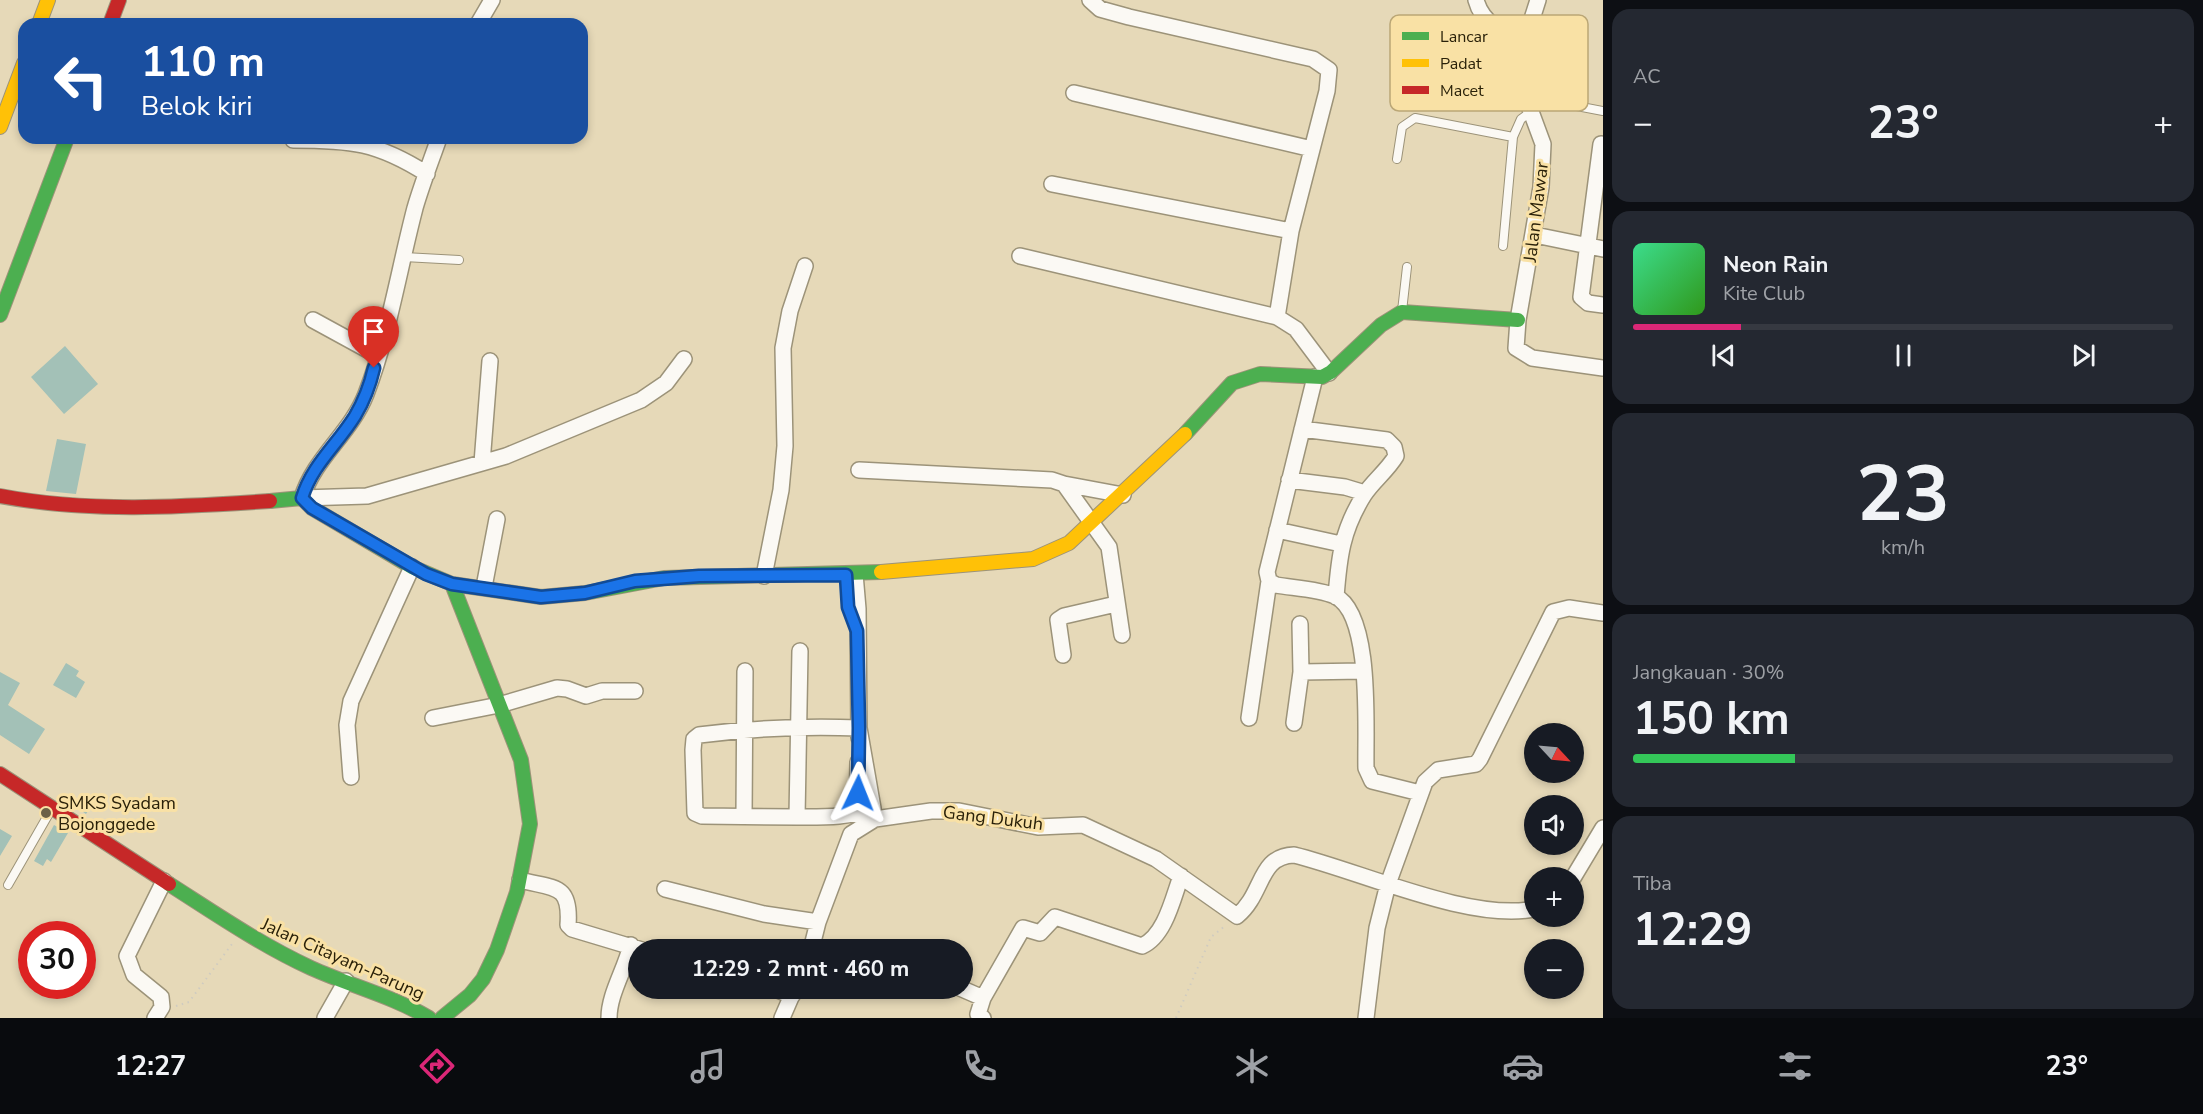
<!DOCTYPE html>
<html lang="id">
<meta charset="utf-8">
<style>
body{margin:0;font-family:"Nunito Sans",sans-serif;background:#242831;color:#f1f3f6;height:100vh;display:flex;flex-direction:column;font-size:22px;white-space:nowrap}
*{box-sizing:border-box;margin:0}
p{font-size:20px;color:#9ea1a6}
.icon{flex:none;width:33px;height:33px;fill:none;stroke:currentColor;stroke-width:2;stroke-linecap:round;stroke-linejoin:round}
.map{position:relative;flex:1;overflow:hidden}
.side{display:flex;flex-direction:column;gap:9px;padding:9px;background:#0d0f14;width:600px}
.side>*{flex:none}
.hud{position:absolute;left:18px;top:18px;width:570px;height:126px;border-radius:18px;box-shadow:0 3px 9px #0003;background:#1a4fa0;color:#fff;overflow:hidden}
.needle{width:39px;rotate:116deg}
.tools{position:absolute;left:1524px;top:723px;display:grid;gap:12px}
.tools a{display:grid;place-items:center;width:60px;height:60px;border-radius:50%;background:#171b24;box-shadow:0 3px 9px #0003;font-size:30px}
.speed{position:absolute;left:18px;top:921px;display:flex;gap:12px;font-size:30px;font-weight:700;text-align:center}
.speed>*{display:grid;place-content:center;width:78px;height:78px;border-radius:50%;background:#171b24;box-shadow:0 3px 9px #0003;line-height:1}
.speed .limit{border:9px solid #d22;background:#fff;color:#111}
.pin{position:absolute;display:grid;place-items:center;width:51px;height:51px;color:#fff;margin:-62px -26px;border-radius:50% 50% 50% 0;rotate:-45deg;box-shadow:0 0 6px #0007}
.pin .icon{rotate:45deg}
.me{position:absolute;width:66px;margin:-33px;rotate:2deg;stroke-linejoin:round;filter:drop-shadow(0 0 4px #0008)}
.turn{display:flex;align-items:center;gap:21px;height:126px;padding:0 24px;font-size:27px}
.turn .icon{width:78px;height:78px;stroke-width:2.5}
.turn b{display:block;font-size:42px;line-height:51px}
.big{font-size:45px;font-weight:700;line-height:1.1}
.side .widget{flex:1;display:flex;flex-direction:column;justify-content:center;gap:9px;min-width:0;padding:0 21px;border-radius:18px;background:#242831}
.side .dial{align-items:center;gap:0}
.dial b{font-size:78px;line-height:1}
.song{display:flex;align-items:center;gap:18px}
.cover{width:72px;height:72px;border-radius:9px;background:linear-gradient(135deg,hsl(150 70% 55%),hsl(110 70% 35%))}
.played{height:6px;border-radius:3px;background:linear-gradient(90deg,#db2777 20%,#363941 20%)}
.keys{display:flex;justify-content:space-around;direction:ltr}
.heat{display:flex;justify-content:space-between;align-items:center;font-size:33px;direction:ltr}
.charge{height:9px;border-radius:4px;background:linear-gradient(90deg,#34c759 30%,#363941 0)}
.trip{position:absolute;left:628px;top:939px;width:345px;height:60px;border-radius:30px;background:#171b24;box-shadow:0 3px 9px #0003;font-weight:700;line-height:60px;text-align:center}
.dock{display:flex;height:96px;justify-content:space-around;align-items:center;background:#090b0e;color:#9ea1a6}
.dock .icon{width:42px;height:42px}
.dock .on{color:#db2777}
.dock b{font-size:27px;color:#f1f3f6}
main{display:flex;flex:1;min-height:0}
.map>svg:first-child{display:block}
.building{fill:#a3c1b7}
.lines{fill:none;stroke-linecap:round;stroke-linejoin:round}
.lane-casing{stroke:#9c9379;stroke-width:10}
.street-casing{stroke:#9c9379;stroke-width:18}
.fast-casing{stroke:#9c9379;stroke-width:16}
.slow-casing{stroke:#9c9379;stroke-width:16}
.jam-casing{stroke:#9c9379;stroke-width:16}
.path{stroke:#cfcbc0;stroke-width:2;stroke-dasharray:1.5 4.5;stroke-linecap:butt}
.lane{stroke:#fbf9f4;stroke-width:8}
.street{stroke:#fbf9f4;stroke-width:15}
.fast{stroke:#4caf50;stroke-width:14}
.slow{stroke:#ffc107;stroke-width:14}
.jam{stroke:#c62828;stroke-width:14}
.route-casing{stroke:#114b97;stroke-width:15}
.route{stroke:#1a73e8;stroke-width:10}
.poi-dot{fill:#6c6146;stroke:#f9e1a5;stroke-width:2}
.labels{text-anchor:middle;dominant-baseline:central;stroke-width:6;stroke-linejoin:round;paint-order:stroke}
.street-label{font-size:18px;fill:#2a2109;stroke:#f9e1a5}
.poi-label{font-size:18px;fill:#2a2109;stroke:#f9e1a5;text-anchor:start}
.key{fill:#f9e1a5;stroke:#bba776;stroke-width:1.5}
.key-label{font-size:16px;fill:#2a2109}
</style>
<main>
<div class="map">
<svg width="1603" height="1018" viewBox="0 0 1603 1018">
<rect width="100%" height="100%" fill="#e6d9b8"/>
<path class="building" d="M65,346L98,384L64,414L31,377Z
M57,439L86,444L76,494L46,491Z
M66,663L79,671L76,676L85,682L76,698L53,685Z
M0,672L20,683L8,705L45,729L29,754L0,735Z
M82,799L92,805L86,814L76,807Z
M54,825L68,833L51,862L47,859L43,866L34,861Z
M0,829L12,836L0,856Z"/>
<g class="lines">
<g class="lane-casing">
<path id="lane" d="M1431,78L1603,111
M1397,159L1402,127L1415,118L1513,137
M1503,246L1513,137L1521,119L1531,112
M404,257L459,260
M1402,311L1407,267
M8,885L51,810"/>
</g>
<g class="street-casing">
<path id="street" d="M1090,0L1100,9L1129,17L1313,59L1329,70L1327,91L1291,231L1277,317
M1476,0C1482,23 1503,34 1525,41
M1538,0L1525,41L1524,73L1526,98L1543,144L1541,187L1518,320L1516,348L1532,358L1603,368
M478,24L492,0
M1074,93L1312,149
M439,138C431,161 422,184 415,208C399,269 389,334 366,394C351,433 314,458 302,498L367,496L506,456L641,400L666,383L684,359
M293,140C350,140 377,142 427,174
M1601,144L1581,297L1588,303L1603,305
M1052,184L1291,231
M1535,235L1603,249
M1020,256L1277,317L1296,329L1329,373
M313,320L377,355
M1315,377L1267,572L1269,581L1276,585C1293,588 1318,589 1335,596C1373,614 1365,731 1366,768L1372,781L1420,793
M1302,429L1387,440L1394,447L1396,456C1387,471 1373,481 1364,495C1342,530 1339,557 1336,597
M482,463L490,361
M859,470L1052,480L1064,484L1109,547L1122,635
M1289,480L1345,487L1365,493
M1064,484L1123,495
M1277,530L1341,544
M855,574L858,609L859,738
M764,576L781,490L785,446L783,348L790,311L805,266
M484,587L497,519
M1300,624L1301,672
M1063,655L1058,620L1064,616L1116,604
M433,718L499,705L557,688L567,689L586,696L602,691H635
M1249,718L1269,581
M1294,723L1301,672L1363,671
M351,777L347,725L351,701L412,567
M857,815L858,762
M744,816L745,671
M797,817C824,817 848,818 873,808L859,728C805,726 753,728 699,735L694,739L693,750L695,813L702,816L797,817L800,651
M1573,878L1603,828
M520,880C554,889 571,883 568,925L572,929L642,950
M665,889L764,914L818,922
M811,950L818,922L851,834L875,819L931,811H959L1038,827L1083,825L1156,859L1237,916C1264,894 1258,856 1294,855C1360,871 1470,922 1534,909
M773,988L792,996
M960,988L983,998
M155,1018L162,1007L161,997L134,975L127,956L164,881
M325,1018L346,981
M609,1018C609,994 625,970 631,945
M782,1018L795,988
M983,1018L978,1014L983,998L1023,928L1040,933L1055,917L1142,946C1165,936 1173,898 1181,876
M1366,1018L1377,928L1388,884L1425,782L1438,770L1476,764L1480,759L1553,612L1569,608L1603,613"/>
</g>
<g class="fast-casing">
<path id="fast" d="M0,315L67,138
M1185,434L1232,383L1260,374L1322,377L1331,372L1381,325L1402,312L1518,320
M270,501L302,498L312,508L412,567L452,584L521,760L530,824L517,892L497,950L483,979L470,995L442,1018
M452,584L541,597L585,593L664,578L881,572
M169,884C216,914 261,945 311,968C351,986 392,996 429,1018"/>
</g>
<g class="slow-casing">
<path id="slow" d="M39,24L48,0
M0,127L24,63
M881,572L1033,559L1069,543L1185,434"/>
</g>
<g class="jam-casing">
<path id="jam" d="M110,24L119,0
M0,496C89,513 180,507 270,501
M0,774L169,884"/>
</g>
<path class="path" d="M176,1006L189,1002L232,944
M1176,1018L1211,937L1225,926"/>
<use href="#lane" class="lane"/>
<use href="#street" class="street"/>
<use href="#fast" class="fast"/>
<use href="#slow" class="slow"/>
<use href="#jam" class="jam"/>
</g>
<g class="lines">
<g class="route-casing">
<path id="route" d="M374,368C370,385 364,401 355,416C337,445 312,465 302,498L312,508L426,574L452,584L521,594L541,597L585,593L635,581L699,576L846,575L848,607L857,631L859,728L858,793"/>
</g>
<use href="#route" class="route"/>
</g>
<circle class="poi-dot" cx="46" cy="813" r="6"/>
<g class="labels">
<g class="street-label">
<text transform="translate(1536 212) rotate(-83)">Jalan Mawar</text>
<text transform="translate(993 818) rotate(7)">Gang Dukuh</text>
<text transform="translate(343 959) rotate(24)">Jalan Citayam-Parung</text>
</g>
<g class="poi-label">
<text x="58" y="803">SMKS Syadam<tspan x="58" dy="21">Bojonggede</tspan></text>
</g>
</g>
<rect x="1390" y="15" width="198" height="96" rx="9" class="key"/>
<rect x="1402" y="32" width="27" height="8" fill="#4caf50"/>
<rect x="1402" y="59" width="27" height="8" fill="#ffc107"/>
<rect x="1402" y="86" width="27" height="8" fill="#c62828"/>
<g class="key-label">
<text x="1440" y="42">Lancar</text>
<text x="1440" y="69">Padat</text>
<text x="1440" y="96">Macet</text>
</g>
</svg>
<div class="tools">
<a><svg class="needle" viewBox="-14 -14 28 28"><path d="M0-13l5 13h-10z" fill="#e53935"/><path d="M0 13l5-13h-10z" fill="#9ea1a6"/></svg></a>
<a><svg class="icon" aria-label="sound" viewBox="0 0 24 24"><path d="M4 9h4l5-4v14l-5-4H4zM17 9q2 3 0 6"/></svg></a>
<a>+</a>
<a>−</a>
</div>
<div class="speed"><div class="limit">30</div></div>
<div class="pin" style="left:374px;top:368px;background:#d93025"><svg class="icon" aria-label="arrive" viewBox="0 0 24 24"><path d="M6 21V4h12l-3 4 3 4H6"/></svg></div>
<svg class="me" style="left:858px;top:793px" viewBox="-20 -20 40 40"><path d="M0-17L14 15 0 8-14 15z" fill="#1a73e8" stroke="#fff" stroke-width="4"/></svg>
<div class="trip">12:29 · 2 mnt · 460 m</div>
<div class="hud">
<div class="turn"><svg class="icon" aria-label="left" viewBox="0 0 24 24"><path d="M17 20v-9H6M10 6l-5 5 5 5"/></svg><div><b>110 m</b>Belok kiri</div></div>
</div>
</div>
<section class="side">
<div class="widget"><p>AC</p>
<div class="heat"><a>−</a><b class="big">23°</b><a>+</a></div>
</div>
<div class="widget">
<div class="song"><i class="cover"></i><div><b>Neon Rain</b><p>Kite Club</p></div></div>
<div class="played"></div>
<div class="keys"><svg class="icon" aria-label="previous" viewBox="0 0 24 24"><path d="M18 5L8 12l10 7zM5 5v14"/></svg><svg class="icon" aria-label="pause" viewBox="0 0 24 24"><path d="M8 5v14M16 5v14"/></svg><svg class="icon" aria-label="next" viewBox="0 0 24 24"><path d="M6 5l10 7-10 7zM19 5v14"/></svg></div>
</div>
<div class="widget dial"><b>23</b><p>km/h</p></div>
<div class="widget"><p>Jangkauan · 30%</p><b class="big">150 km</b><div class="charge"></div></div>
<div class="widget"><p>Tiba</p><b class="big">12:29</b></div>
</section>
</main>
<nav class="dock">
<b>12:27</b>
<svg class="icon on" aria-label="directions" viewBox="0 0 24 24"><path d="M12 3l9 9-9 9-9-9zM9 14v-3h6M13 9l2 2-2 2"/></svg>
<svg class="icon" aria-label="music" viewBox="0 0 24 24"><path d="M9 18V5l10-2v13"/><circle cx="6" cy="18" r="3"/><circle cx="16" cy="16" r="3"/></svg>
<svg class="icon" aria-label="phone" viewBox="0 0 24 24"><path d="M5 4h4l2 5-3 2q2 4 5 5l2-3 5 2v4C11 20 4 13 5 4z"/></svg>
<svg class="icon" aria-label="climate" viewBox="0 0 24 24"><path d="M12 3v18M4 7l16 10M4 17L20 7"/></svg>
<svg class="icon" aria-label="car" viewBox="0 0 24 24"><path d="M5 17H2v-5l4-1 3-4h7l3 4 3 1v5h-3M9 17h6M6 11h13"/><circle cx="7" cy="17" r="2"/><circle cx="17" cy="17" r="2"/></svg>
<svg class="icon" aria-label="filters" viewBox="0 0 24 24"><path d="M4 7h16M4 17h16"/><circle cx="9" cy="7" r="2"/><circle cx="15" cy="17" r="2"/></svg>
<b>23°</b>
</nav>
